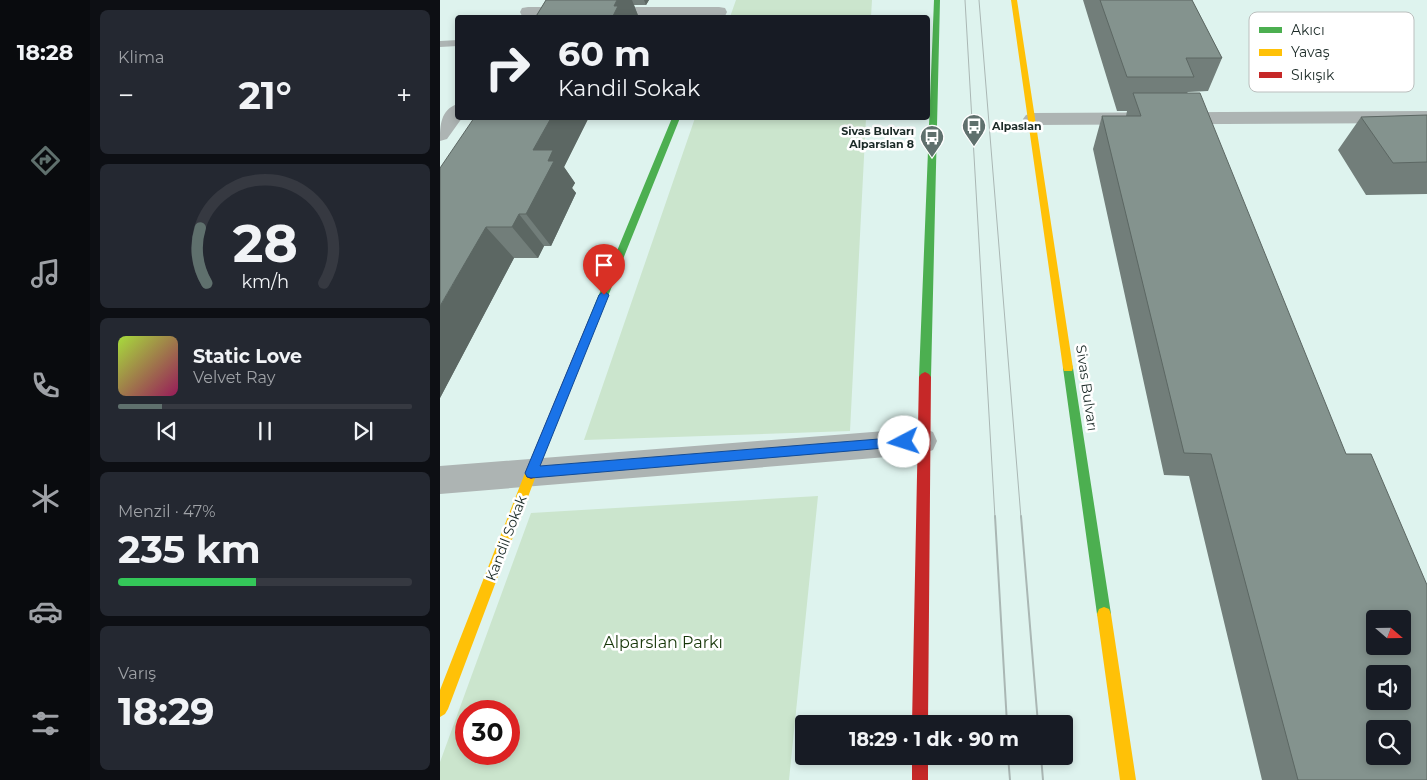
<!DOCTYPE html>
<html lang="tr">
<meta charset="utf-8">
<style>
body{margin:0;font-family:Montserrat,sans-serif;background:#242831;color:#f1f3f6;height:100vh;display:flex;flex-direction:column;font-size:19px;white-space:nowrap}
*{box-sizing:border-box;margin:0}
p{font-size:16px;color:#9ea1a6}
.icon{flex:none;width:28px;height:28px;fill:none;stroke:currentColor;stroke-width:2;stroke-linecap:round;stroke-linejoin:round}
.map{position:relative;flex:1;overflow:hidden}
.details{display:flex;flex-direction:column;gap:10px;padding:10px;background:#0d0f14;width:350px}
.details>*{flex:none}
.hud{position:absolute;left:15px;top:15px;width:475px;height:105px;border-radius:5px;box-shadow:0 2px 8px #0003;background:#171b24;color:#f1f3f6;overflow:hidden}
.needle{width:32px;rotate:110deg}
.fabs{position:absolute;left:926px;top:610px;display:grid;gap:10px}
.fabs a{display:grid;place-items:center;width:45px;height:45px;border-radius:5px;background:#171b24;box-shadow:0 2px 8px #0003;font-size:25px}
.speed{position:absolute;left:15px;top:700px;display:flex;gap:10px;font-size:25px;font-weight:700;text-align:center}
.speed>*{display:grid;place-content:center;width:65px;height:65px;border-radius:50%;background:#171b24;box-shadow:0 2px 8px #0003;line-height:1}
.speed .limit{border:8px solid #d22;background:#fff;color:#111}
.pin{position:absolute;display:grid;place-items:center;width:42px;height:42px;color:#fff;margin:-51px -21px;border-radius:50% 50% 50% 0;rotate:-45deg;box-shadow:0 0 5px #0007}
.pin .icon{rotate:45deg}
.me{position:absolute;width:55px;margin:-28px;rotate:265deg;stroke-linejoin:round;filter:drop-shadow(0 0 4px #0008)}
.turn{display:flex;align-items:center;gap:18px;height:105px;padding:0 20px;font-size:22px}
.turn .icon{width:65px;height:65px;stroke-width:2.5}
.turn b{display:block;font-size:35px;line-height:42px}
.big{font-size:38px;font-weight:700;line-height:1.1}
.details .card{flex:1;display:flex;flex-direction:column;justify-content:center;gap:8px;min-width:0;padding:0 18px;border-radius:8px;background:#242831}
.details .dial{align-items:center;gap:0}
.dial svg{height:130px;overflow:visible;fill:none;stroke:#363941;stroke-width:7;stroke-linecap:round;text-anchor:middle}
.dial text{fill:#f1f3f6;stroke:none}
.song{display:flex;align-items:center;gap:15px}
.cover{width:60px;height:60px;border-radius:8px;background:linear-gradient(135deg,hsl(80 70% 55%),hsl(330 70% 35%))}
.played{height:5px;border-radius:2px;background:linear-gradient(90deg,#5f706d 15%,#363941 15%)}
.keys{display:flex;justify-content:space-around;direction:ltr}
.heat{display:flex;justify-content:space-between;align-items:center;font-size:28px;direction:ltr}
.charge{height:8px;border-radius:4px;background:linear-gradient(90deg,#34c759 47%,#363941 0)}
.trip{position:absolute;left:355px;top:715px;width:278px;height:50px;border-radius:5px;background:#171b24;box-shadow:0 2px 8px #0003;font-weight:700;line-height:50px;text-align:center}
main{display:flex;flex:1;min-height:0}
.tabs{display:flex;flex-direction:column;width:90px;justify-content:space-around;align-items:center;background:#090b0e;color:#9ea1a6}
.tabs .icon{width:35px;height:35px}
.tabs .active{color:#5f706d}
.tabs b{font-size:22px;color:#f1f3f6}
.map>svg:first-child{display:block}
.green{fill:#cbe5cd;fill-rule:evenodd}
.lines{fill:none;stroke-linecap:round;stroke-linejoin:round}
.lane{fill:#adb4b3;fill-rule:evenodd}
.street{fill:#adb4b3;fill-rule:evenodd}
.fast{fill:#4caf50;fill-rule:evenodd}
.slow{fill:#ffc107;fill-rule:evenodd}
.jam{fill:#c62828;fill-rule:evenodd}
.tram-far1{stroke:#aab7b4;stroke-width:1}
.tram{stroke:#aab7b4;stroke-width:2}
.wall{fill:#727e7a}
.shaded-wall{fill:#5c6763}
.building{fill:#84938e;stroke:#5c6763;fill-rule:evenodd}
.route{fill:#1a73e8;stroke:#114b97}
.labels{text-anchor:middle;dominant-baseline:central;stroke-width:5;stroke-linejoin:round;paint-order:stroke}
.far-poi-label{font-size:11px;font-weight:bold;fill:#1b2a27;stroke:#fff;text-anchor:start}
.street-label{font-size:14px;fill:#1b2a27;stroke:#fff}
.near-park-label{font-size:16px;fill:#173709;stroke:#fff}
.key{fill:#fff;stroke:#bbbfbe;stroke-width:1}
.key-label{font-size:14px;fill:#1b2a27}
</style>
<main>
<nav class="tabs">
<b>18:28</b>
<svg class="icon active" aria-label="directions" viewBox="0 0 24 24"><path d="M12 3l9 9-9 9-9-9zM9 14v-3h6M13 9l2 2-2 2"/></svg>
<svg class="icon" aria-label="music" viewBox="0 0 24 24"><path d="M9 18V5l10-2v13"/><circle cx="6" cy="18" r="3"/><circle cx="16" cy="16" r="3"/></svg>
<svg class="icon" aria-label="phone" viewBox="0 0 24 24"><path d="M5 4h4l2 5-3 2q2 4 5 5l2-3 5 2v4C11 20 4 13 5 4z"/></svg>
<svg class="icon" aria-label="climate" viewBox="0 0 24 24"><path d="M12 3v18M4 7l16 10M4 17L20 7"/></svg>
<svg class="icon" aria-label="car" viewBox="0 0 24 24"><path d="M5 17H2v-5l4-1 3-4h7l3 4 3 1v5h-3M9 17h6M6 11h13"/><circle cx="7" cy="17" r="2"/><circle cx="17" cy="17" r="2"/></svg>
<svg class="icon" aria-label="filters" viewBox="0 0 24 24"><path d="M4 7h16M4 17h16"/><circle cx="9" cy="7" r="2"/><circle cx="15" cy="17" r="2"/></svg>
</nav>
<section class="details">
<div class="card"><p>Klima</p>
<div class="heat"><a>−</a><b class="big">21°</b><a>+</a></div>
</div>
<div class="card dial"><svg viewBox="0 0 100 80">
<path d="M14 69A42 42 0 1 1 86 69"/>
<path d="M14 69A42 42 0 0 1 10 35" stroke="#5f706d"/>
<text x="50" y="56" font-size="32" font-weight="700">28</text>
<text x="50" y="72" font-size="11">km/h</text>
</svg></div>
<div class="card">
<div class="song"><i class="cover"></i><div><b>Static Love</b><p>Velvet Ray</p></div></div>
<div class="played"></div>
<div class="keys"><svg class="icon" aria-label="previous" viewBox="0 0 24 24"><path d="M18 5L8 12l10 7zM5 5v14"/></svg><svg class="icon" aria-label="pause" viewBox="0 0 24 24"><path d="M8 5v14M16 5v14"/></svg><svg class="icon" aria-label="next" viewBox="0 0 24 24"><path d="M6 5l10 7-10 7zM19 5v14"/></svg></div>
</div>
<div class="card"><p>Menzil · 47%</p><b class="big">235 km</b><div class="charge"></div></div>
<div class="card"><p>Varış</p><b class="big">18:29</b></div>
</section>
<div class="map">
<svg width="987" height="780" viewBox="0 0 987 780">
<rect width="100%" height="100%" fill="#def3ee"/>
<path class="green" d="M296,0H432L431,17H290Z
M255,118H426L410,431L144,440Z
M378,496L349,780H0V762L91,513ZM26,711H69V754H26Z"/>
<g class="lines">
<path class="lane" d="M18,40V46L0,47V41Z"/>
<path class="street" d="M88,7H279L285,8L287,12L285,16L279,17L82,16L80,12L82,8Z
M18,104V118H22L7,139L0,141C0,127 0,109 18,104Z
M987,111V123L593,125L586,123L583,119L586,115L593,113Z
M483,428L493,432L497,441L493,450L483,454L0,494V466Z"/>
<path class="fast" d="M494,0H500L491,377L489,380H481L479,377Z
M232,118H240L158,321L153,325L149,324L148,321Z
M628,363L632,365L633,368L671,614L669,619L664,621L659,619L657,614L623,368L624,365Z"/>
<path class="slow" d="M571,0H577L633,368L632,371H624L623,368Z
M91,467L95,469L97,473L8,709L5,714L0,717V690L85,473L87,469Z
M664,607L669,609L671,614L696,780H680L657,614L659,609Z"/>
<path class="jam" d="M153,317L158,321L97,473L95,477L91,479L87,477L85,473L148,321Z
M485,372L489,374L491,377L488,724H472L479,377L481,374Z
M472,756H488V780H472Z"/>
<path class="tram-far1" d="M525,0L555,518
M539,0L581,518"/>
<path class="tram" d="M555,516L567,724
M581,516L598,724
M568,756L570,780
M601,756L603,780"/>
</g>
<path class="wall" d="M106,0H209L206,5H194L199,18H95Z
M643,0H752L782,58L768,91L748,92L747,93L987,780H822L749,476L724,475L653,149L662,116H686L687,111H677Z
M987,115V194L926,195L898,150L921,117Z
M34,118H154V119H148L124,167L135,183L132,188L136,193L111,246H104L98,258H74L0,398Z"/>
<path class="shaded-wall" d="M177,0H192L199,18H172L174,6Z
M204,0H209L206,5Z
M111,118H147L148,119L124,167L135,183L132,188L136,193L111,246L86,214L93,150Z
M79,214L104,246L98,258L72,227Z
M46,227L74,258L0,398V306Z"/>
<path class="building" d="M106,0H177L174,6H178L172,18H95Z
M660,0H752L782,58H746L754,77H687Z
M693,93H760L906,454H931L987,585V780H858L771,454L744,453L662,116H701ZM935,619H962V646H935ZM935,674H962V701H935ZM935,729H962V756H935Z
M987,115V162L953,163L921,117Z
M34,118H111L93,150H113L108,161H114L86,214H79L72,227H46L0,306V168Z"/>
<path class="route" d="M164,291L169,295L100,466L464,437L468,438L470,442L468,446L91,478L87,477L85,473L159,295Z"/>
<defs>
<g id="bus-pin" transform="scale(1.25)"><path d="M0 17L-7.5 6A9.5 9.5 0 1 1 7.5 6Z" fill="#5f706d" stroke="#fff"/><path d="M-5-6H5V4H4V6H2V4H-2V6H-4V4H-5ZM-3.5-4V0h7V-4ZM-3.5 1.2v1.5H-2V1.2ZM2 1.2v1.5H3.5V1.2Z" fill="#fff"/></g>
</defs>
<g fill-rule="evenodd">
<use href="#bus-pin" x="534" y="126"/>
<use href="#bus-pin" x="492" y="137"/>
</g>
<g class="labels">
<g class="far-poi-label">
<text x="552" y="126">Alpaslan</text>
<text x="474" y="131" text-anchor="end">Sivas Bulvarı<tspan x="474" dy="13">Alparslan 8</tspan></text>
</g>
<g class="street-label">
<text transform="translate(647 388) rotate(82)">Sivas Bulvarı</text>
<text transform="translate(66 538) rotate(-69)">Kandil Sokak</text>
</g>
<g class="near-park-label">
<text x="223" y="642">Alparslan Parkı</text>
</g>
</g>
<rect x="809" y="12" width="165" height="80" rx="8" class="key"/>
<rect x="819" y="27" width="23" height="6" fill="#4caf50"/>
<rect x="819" y="49" width="23" height="7" fill="#ffc107"/>
<rect x="819" y="72" width="23" height="6" fill="#c62828"/>
<g class="key-label">
<text x="851" y="35">Akıcı</text>
<text x="851" y="57">Yavaş</text>
<text x="851" y="80">Sıkışık</text>
</g>
</svg>
<div class="fabs">
<a><svg class="needle" viewBox="-14 -14 28 28"><path d="M0-13l5 13h-10z" fill="#e53935"/><path d="M0 13l5-13h-10z" fill="#9ea1a6"/></svg></a>
<a><svg class="icon" aria-label="sound" viewBox="0 0 24 24"><path d="M4 9h4l5-4v14l-5-4H4zM17 9q2 3 0 6"/></svg></a>
<a><svg class="icon" aria-label="search" viewBox="0 0 24 24"><circle cx="10" cy="10" r="6"/><path d="M15 15l6 6"/></svg></a>
</div>
<div class="speed"><div class="limit">30</div></div>
<div class="pin" style="left:164px;top:295px;background:#d93025"><svg class="icon" aria-label="arrive" viewBox="0 0 24 24"><path d="M6 21V4h12l-3 4 3 4H6"/></svg></div>
<svg class="me" style="left:464px;top:442px" viewBox="-20 -20 40 40"><circle r="19" fill="#fff"/><path d="M0-13L10 11 0 6-10 11z" fill="#1a73e8"/></svg>
<div class="trip">18:29 · 1 dk · 90 m</div>
<div class="hud">
<div class="turn"><svg class="icon" aria-label="right" viewBox="0 0 24 24"><path d="M7 20v-9h11M14 6l5 5-5 5"/></svg><div><b>60 m</b>Kandil Sokak</div></div>
</div>
</div>
</main>
